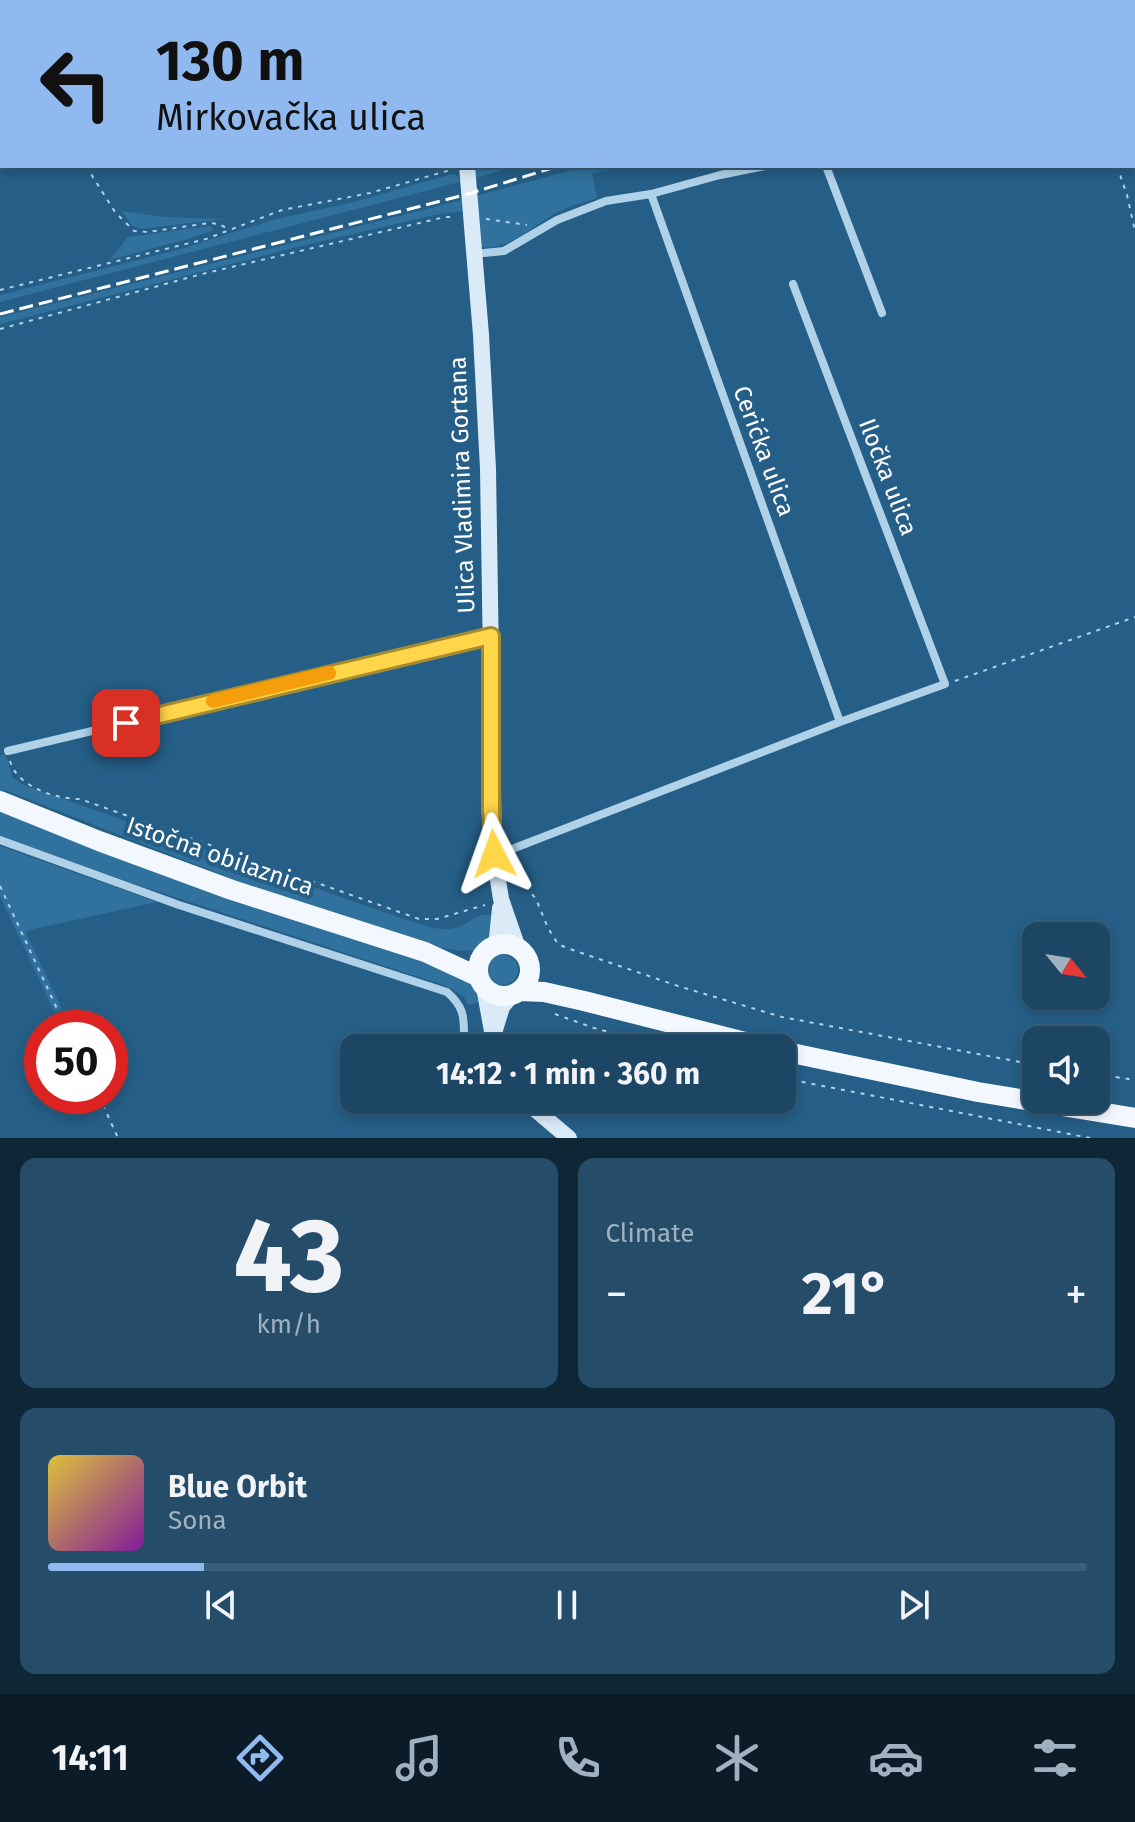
<!DOCTYPE html>
<meta charset="utf-8">
<style>
body{margin:0;font-family:"Fira Sans",sans-serif;background:#254d6a;color:#f1f3f6;height:100vh;display:flex;flex-direction:column;font-size:30px;white-space:nowrap}
*{box-sizing:border-box;margin:0}
p{font-size:26px;color:#a0b1bf}
.icon{flex:none;width:44px;height:44px;fill:none;stroke:currentColor;stroke-width:2;stroke-linecap:round;stroke-linejoin:round}
.map{position:relative;height:1138px;overflow:hidden}
.sheet{display:flex;flex-direction:column;gap:20px;padding:20px;background:#0f2637;flex:1}
.sheet>*{flex:none}
.top-card{position:absolute;left:0px;top:0px;width:1136px;height:168px;box-shadow:0 4px 12px #0003,0 0 0 2px #3a5e78;background:#90b9f0;color:#111;overflow:hidden}
.needle{width:52px;rotate:120deg}
.fabs{position:absolute;left:1022px;top:922px;display:grid;gap:16px}
.fabs a{display:grid;place-items:center;width:88px;height:88px;border-radius:16px;background:#1c4664;box-shadow:0 4px 12px #0003,0 0 0 2px #3a5e78;font-size:40px}
.speed{position:absolute;left:24px;top:1010px;display:flex;gap:16px;font-size:40px;font-weight:700;text-align:center}
.speed>*{display:grid;place-content:center;width:104px;height:104px;border-radius:50%;background:#1c4664;box-shadow:0 4px 12px #0003,0 0 0 2px #3a5e78;line-height:1}
.speed .limit{border:12px solid #d22;background:#fff;color:#111}
.pin{position:absolute;display:grid;place-items:center;width:68px;height:68px;color:#fff;margin:-34px;border-radius:16px;box-shadow:0 4px 12px #0006}
.me{position:absolute;width:88px;margin:-44px;rotate:356deg;stroke-linejoin:round;filter:drop-shadow(0 0 6px #0008)}
.turn{display:flex;align-items:center;gap:28px;height:168px;padding:0 24px;font-size:36px}
.turn .icon{width:104px;height:104px;stroke-width:2.5}
.turn b{display:block;font-size:56px;line-height:68px}
.big{font-size:60px;font-weight:700;line-height:1.1}
.sheet .tile{flex:1;display:flex;flex-direction:column;justify-content:center;gap:12px;min-width:0;padding:0 28px;border-radius:16px;background:#254d6a}
.sheet .dial{align-items:center;gap:0}
.dial b{font-size:104px;line-height:1}
.song{display:flex;align-items:center;gap:24px}
.cover{width:96px;height:96px;border-radius:12px;background:linear-gradient(135deg,hsl(50 70% 55%),hsl(290 70% 35%))}
.played{height:8px;border-radius:4px;background:linear-gradient(90deg,#90b9f0 15%,#3a5e78 15%)}
.keys{display:flex;justify-content:space-around;direction:ltr}
.heat{display:flex;justify-content:space-between;align-items:center;font-size:44px;direction:ltr}
.sheet .tiles{flex:1;display:grid;gap:20px;grid-template-columns:1fr 1fr}
.tile:last-child{grid-column:span 2}
.trip{position:absolute;left:340px;top:1034px;width:456px;height:80px;border-radius:16px;background:#1c4664;box-shadow:0 4px 12px #0003,0 0 0 2px #3a5e78;font-weight:700;line-height:80px;text-align:center}
.menu{display:flex;height:128px;justify-content:space-around;align-items:center;background:#0b1c28;color:#a0b1bf}
.menu .icon{width:56px;height:56px}
.menu .current{color:#90b9f0}
.menu b{font-size:36px;color:#f1f3f6}
.map>svg:first-child{display:block}
.green{fill:#30729d}
.lines{fill:none;stroke-linecap:round;stroke-linejoin:round}
.path{stroke:#b0d2e8;stroke-width:2;stroke-dasharray:4 6;stroke-linecap:butt}
.minor{stroke:#b0d2e8;stroke-width:8}
.secondary{stroke:#daebf7;stroke-width:16}
.primary{stroke:#f2f8fe;stroke-width:20}
.rail{stroke:#fff;stroke-width:3;stroke-dasharray:14 6;stroke-linecap:butt}
.route-casing{stroke:#a68a30;stroke-width:20}
.route{stroke:#ffd54a;stroke-width:14}
.slow{stroke:#f59e0b;stroke-width:14}
.labels{text-anchor:middle;dominant-baseline:central;stroke-width:8;stroke-linejoin:round;paint-order:stroke}
.street-label{font-size:24px;fill:#fff;stroke:#255e86}
</style>
<div class="map">
<svg width="1135" height="1138" viewBox="0 0 1135 1138">
<rect width="100%" height="100%" fill="#255e86"/>
<path class="green" d="M479,166H517L473,179L472,168Z
M587,166H630L592,173L597,198C585,202 572,205 560,211C533,224 511,251 479,247L472,197Z
M452,174L458,176L460,182L0,302V295L181,249L276,219L354,202Z
M462,200L463,211L435,215L301,246L0,324V317Z
M121,211L165,217L225,219L140,229L132,225Z
M202,227L210,226L214,230L192,238L109,260L128,237Z
M5,754L13,778L24,785L392,915C409,920 430,930 448,929C467,929 475,910 495,916L488,943L475,950L462,951L419,944L230,881V878L5,790L0,793V755Z
M0,808L443,965L478,983L481,1002L468,1005L464,997L449,987L132,883L0,836Z
M0,846L157,902L25,931L71,1028H62L0,896Z
M488 970a15 15 0 1 1 30 0a15 15 0 1 1-30 0Z"/>
<g class="lines">
<path class="path" d="M543,2V0
M0,25L2,28
M1134,97H1135
M86,166L115,212L134,231L148,232L209,223L219,224L226,228
M1117,166L1127,195L1135,231
M486,219L527,225
M0,290L206,239L282,210L370,193L454,169
M0,329L202,274L445,217H456
M955,681L1135,617
M10,761C17,787 56,799 80,799L419,919H437L485,905
M515,859L522,882L536,899L548,928L558,944L567,948L678,986L782,1017L1036,1065
M0,886L66,1028
M555,1014L594,1028L670,1048
M1096,1074L1135,1080
M782,1078L1090,1138
M99,1096L118,1138"/>
<path class="minor" d="M826,166L882,313
M651,194L840,722
M474,254L504,251L557,220L606,201L651,194L720,175L765,166
M8,751L490,636
M0,840L179,905L447,992C469,1011 462,1023 465,1048
M494,854L507,851L840,722L945,684L793,284"/>
<path class="secondary" d="M464,0V2
M467,166L481,335L488,469L494,854L501,899L518,948
M494,946L497,938L500,908
M484,987L495,1048
M494,1033L502,1007L512,995
M524,1100L569,1138"/>
<path class="primary" d="M0,801L99,841L232,890L425,952L479,977
M478 970a26 26 0 1 1 52 0a26 26 0 1 1-52 0Z
M520,991L544,992L584,1001L769,1048
M782,1051L978,1092L1135,1118"/>
<path class="rail" d="M928,2L932,0
M948,2L951,0
M0,314L468,194L559,166"/>
</g>
<g class="lines">
<g class="route-casing">
<path id="route" d="M126,723L491,636V810L494,854"/>
</g>
<use href="#route" class="route"/>
<path class="slow" d="M213,701L329,673"/>
</g>
<g class="labels">
<g class="street-label">
<text transform="translate(764 451) rotate(70)">Cerićka ulica</text>
<text transform="translate(888 477) rotate(69)">Iločka ulica</text>
<text transform="translate(462 485) rotate(-92)">Ulica Vladimira Gortana</text>
<text transform="translate(220 856) rotate(19)">Istočna obilaznica</text>
</g>
</g>
</svg>
<div class="fabs">
<a><svg class="needle" viewBox="-14 -14 28 28"><path d="M0-13l5 13h-10z" fill="#e53935"/><path d="M0 13l5-13h-10z" fill="#a0b1bf"/></svg></a>
<a><svg class="icon" aria-label="sound" viewBox="0 0 24 24"><path d="M4 9h4l5-4v14l-5-4H4zM17 9q2 3 0 6"/></svg></a>
</div>
<div class="speed"><div class="limit">50</div></div>
<div class="pin" style="left:126px;top:723px;background:#d93025"><svg class="icon" aria-label="arrive" viewBox="0 0 24 24"><path d="M6 21V4h12l-3 4 3 4H6"/></svg></div>
<svg class="me" style="left:494px;top:854px" viewBox="-20 -20 40 40"><path d="M0-17L14 15 0 8-14 15z" fill="#ffd54a" stroke="#fff" stroke-width="4"/></svg>
<div class="trip">14:12 · 1 min · 360 m</div>
<div class="top-card">
<div class="turn"><svg class="icon" aria-label="left" viewBox="0 0 24 24"><path d="M17 20v-9H6M10 6l-5 5 5 5"/></svg><div><b>130 m</b>Mirkovačka ulica</div></div>
</div>
</div>
<section class="sheet">
<div class="tiles">
<div class="tile dial"><b>43</b><p>km/h</p></div>
<div class="tile"><p>Climate</p>
<div class="heat"><a>−</a><b class="big">21°</b><a>+</a></div>
</div>
<div class="tile">
<div class="song"><i class="cover"></i><div><b>Blue Orbit</b><p>Sona</p></div></div>
<div class="played"></div>
<div class="keys"><svg class="icon" aria-label="previous" viewBox="0 0 24 24"><path d="M18 5L8 12l10 7zM5 5v14"/></svg><svg class="icon" aria-label="pause" viewBox="0 0 24 24"><path d="M8 5v14M16 5v14"/></svg><svg class="icon" aria-label="next" viewBox="0 0 24 24"><path d="M6 5l10 7-10 7zM19 5v14"/></svg></div>
</div>
</div>
</section>
<nav class="menu">
<b>14:11</b>
<svg class="icon current" aria-label="directions" viewBox="0 0 24 24"><path d="M12 3l9 9-9 9-9-9zM9 14v-3h6M13 9l2 2-2 2"/></svg>
<svg class="icon" aria-label="music" viewBox="0 0 24 24"><path d="M9 18V5l10-2v13"/><circle cx="6" cy="18" r="3"/><circle cx="16" cy="16" r="3"/></svg>
<svg class="icon" aria-label="phone" viewBox="0 0 24 24"><path d="M5 4h4l2 5-3 2q2 4 5 5l2-3 5 2v4C11 20 4 13 5 4z"/></svg>
<svg class="icon" aria-label="climate" viewBox="0 0 24 24"><path d="M12 3v18M4 7l16 10M4 17L20 7"/></svg>
<svg class="icon" aria-label="car" viewBox="0 0 24 24"><path d="M5 17H2v-5l4-1 3-4h7l3 4 3 1v5h-3M9 17h6M6 11h13"/><circle cx="7" cy="17" r="2"/><circle cx="17" cy="17" r="2"/></svg>
<svg class="icon" aria-label="filters" viewBox="0 0 24 24"><path d="M4 7h16M4 17h16"/><circle cx="9" cy="7" r="2"/><circle cx="15" cy="17" r="2"/></svg>
</nav>
